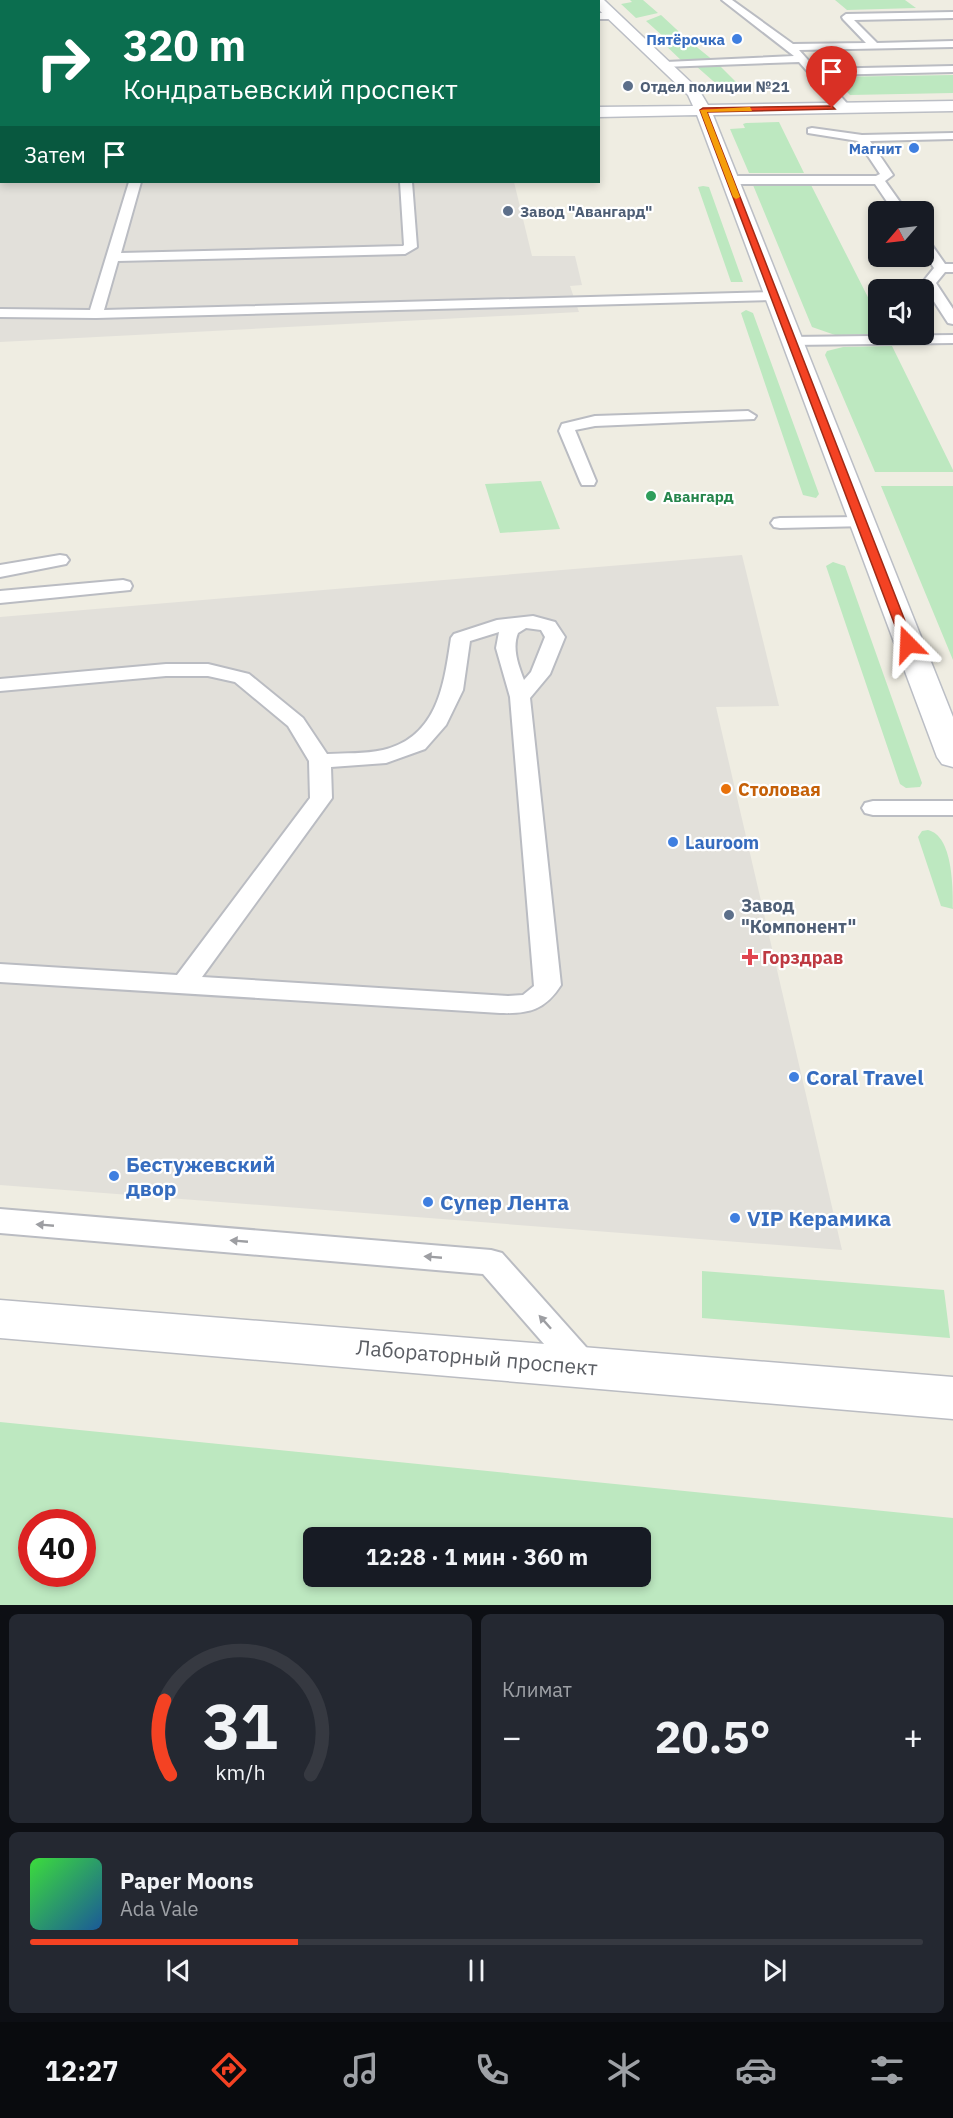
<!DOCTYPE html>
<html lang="ru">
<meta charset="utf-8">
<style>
body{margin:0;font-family:"IBM Plex Sans",sans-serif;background:#242831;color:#f1f3f6;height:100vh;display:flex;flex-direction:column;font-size:22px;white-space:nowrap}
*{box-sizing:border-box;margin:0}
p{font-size:20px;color:#9ea1a6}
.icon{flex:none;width:33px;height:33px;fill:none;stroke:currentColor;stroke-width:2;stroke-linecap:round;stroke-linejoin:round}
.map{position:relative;height:1605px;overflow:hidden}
.details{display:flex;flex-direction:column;gap:9px;padding:9px;background:#0d0f14;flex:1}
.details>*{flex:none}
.top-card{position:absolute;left:0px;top:0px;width:600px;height:183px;box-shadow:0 3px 9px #0003;background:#0b6e4f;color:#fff;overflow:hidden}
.needle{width:39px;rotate:242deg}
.tools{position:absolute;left:868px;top:201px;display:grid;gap:12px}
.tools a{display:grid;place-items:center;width:66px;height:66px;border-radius:9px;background:#171b24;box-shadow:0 3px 9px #0003;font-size:30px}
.speed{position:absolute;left:18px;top:1509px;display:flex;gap:12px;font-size:30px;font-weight:700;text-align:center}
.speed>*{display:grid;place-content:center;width:78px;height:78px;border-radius:50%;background:#171b24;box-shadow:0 3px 9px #0003;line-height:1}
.speed .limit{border:9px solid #d22;background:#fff;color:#111}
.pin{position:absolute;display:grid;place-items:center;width:51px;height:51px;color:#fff;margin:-62px -26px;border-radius:50% 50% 50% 0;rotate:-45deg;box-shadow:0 0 6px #0007}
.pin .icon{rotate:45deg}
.me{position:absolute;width:66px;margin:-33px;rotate:339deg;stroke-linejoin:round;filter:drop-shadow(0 0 4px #0008)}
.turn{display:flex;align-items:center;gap:21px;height:126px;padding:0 24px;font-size:27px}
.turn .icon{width:78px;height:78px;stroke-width:2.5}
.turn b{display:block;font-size:42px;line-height:51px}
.then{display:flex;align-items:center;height:57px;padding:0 24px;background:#0003;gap:12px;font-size:22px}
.big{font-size:45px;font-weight:800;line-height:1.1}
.details .tile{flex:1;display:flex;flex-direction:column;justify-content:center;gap:9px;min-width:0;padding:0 21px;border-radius:9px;background:#242831}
.details .dial{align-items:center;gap:0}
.dial svg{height:156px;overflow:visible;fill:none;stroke:#363941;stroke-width:7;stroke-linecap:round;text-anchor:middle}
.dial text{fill:#f1f3f6;stroke:none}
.song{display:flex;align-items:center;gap:18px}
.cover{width:72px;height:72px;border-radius:9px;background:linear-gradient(135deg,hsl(120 70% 55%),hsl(210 70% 35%))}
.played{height:6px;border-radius:3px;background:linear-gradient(90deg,#f44223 30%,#363941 30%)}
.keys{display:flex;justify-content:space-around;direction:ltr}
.heat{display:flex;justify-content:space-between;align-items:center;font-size:33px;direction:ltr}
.details .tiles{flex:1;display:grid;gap:9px;grid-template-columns:1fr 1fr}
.tile:last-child{grid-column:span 2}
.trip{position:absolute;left:303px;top:1527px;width:348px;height:60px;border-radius:9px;background:#171b24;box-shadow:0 3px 9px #0003;font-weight:800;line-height:60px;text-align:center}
.menu{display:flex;height:96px;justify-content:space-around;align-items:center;background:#090b0e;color:#9ea1a6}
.menu .icon{width:42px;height:42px}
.menu .selected{color:#f44223}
.menu b{font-size:27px;color:#f1f3f6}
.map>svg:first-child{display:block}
.industrial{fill:#e2e0da}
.green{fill:#bde8c0;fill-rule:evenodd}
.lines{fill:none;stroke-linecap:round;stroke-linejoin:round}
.lane-casing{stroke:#babcc2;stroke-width:4}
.street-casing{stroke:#babcc2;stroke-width:3}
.secondary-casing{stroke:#bbbec5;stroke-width:3}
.lane{fill:#fff;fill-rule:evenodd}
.street{fill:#fff;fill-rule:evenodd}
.secondary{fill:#fff;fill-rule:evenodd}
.oneway{fill:#9d9ea2}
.route{fill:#f44223;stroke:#9f2b17;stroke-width:1.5}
.slow{fill:#f59e0b}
.shop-dot{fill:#3f7fe0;stroke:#fff;stroke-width:2}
.service-dot{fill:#5c6f8a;stroke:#fff;stroke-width:2}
.leisure-dot{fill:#2e9e5b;stroke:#fff;stroke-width:2}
.food-dot{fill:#e8710a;stroke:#fff;stroke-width:2}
.health-dot{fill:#e0444e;stroke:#fff;stroke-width:2}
.labels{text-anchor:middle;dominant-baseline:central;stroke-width:4.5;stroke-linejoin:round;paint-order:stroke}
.far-shop-label{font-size:15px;font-weight:bold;fill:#366cbe;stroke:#fff;text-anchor:end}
.far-service-label{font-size:15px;font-weight:bold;fill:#4e5e75;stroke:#fff;text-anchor:start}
.far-leisure-label{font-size:15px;font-weight:bold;fill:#27864d;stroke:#fff;text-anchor:start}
.food-label{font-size:18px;font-weight:bold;fill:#c56008;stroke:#fff;text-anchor:start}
.shop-label{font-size:18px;font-weight:bold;fill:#366cbe;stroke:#fff;text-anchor:start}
.service-label{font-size:18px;font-weight:bold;fill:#4e5e75;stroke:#fff;text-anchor:start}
.health-label{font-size:18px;font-weight:bold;fill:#be3a42;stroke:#fff;text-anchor:start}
.near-shop-label{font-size:21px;font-weight:bold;fill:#366cbe;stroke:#fff;text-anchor:start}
.near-street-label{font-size:21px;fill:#5b5e64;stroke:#fff}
</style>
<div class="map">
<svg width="953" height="1605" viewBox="0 0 953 1605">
<rect width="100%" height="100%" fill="#efede2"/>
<path class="industrial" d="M0,153L2,182H514L532,256H575L582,285L570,286L579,312L0,342Z
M742,555L779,706L716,707L842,1250L0,1185V617Z"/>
<path class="green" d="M630,0H643L658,13L636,18L621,4L632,2Z
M835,0H905L916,8L847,10Z
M661,15L689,41L665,38L646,21Z
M661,41L693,44L714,61L684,63Z
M719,65L741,87L721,88L696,66Z
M953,75V93L850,95L832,77Z
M779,122L804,173H749L730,129L745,128L743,124L746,123Z
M753,185H811L879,319V334L835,335L812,327Z
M703,186L709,187L743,282H731L698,187Z
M746,310L753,313L819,494L816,498L803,495L741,313Z
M892,346L953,470V472H875L825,355L827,351L843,347Z
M541,481L560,529L500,533L485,484Z
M881,486H953V660Z
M833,562L845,566L922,783L920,787L906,788L900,784L826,566Z
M928,830C953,836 953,887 953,909L941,906L918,837L922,831Z
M702,1271L944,1290L950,1338L702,1318Z
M0,1422L953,1518V1605H0ZM32,1522H82V1574H32ZM314,1538H640V1576H314Z"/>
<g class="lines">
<g class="lane-casing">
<path id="lane" d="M305,0H325L303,2Z
M398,0H406L407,2H398Z
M469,0H477L478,2H469Z
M505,0H544L503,2Z
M722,0H732L793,44L866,43L843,19L842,17L846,14L953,12V18L854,20L877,43L953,41V47L799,50L816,69L953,66V72L822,75L851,108L846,111L842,110L799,62L663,67V63L666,62L794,56Z
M598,13H614L618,16L614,19H598Z
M0,58H2V64H0Z
M812,128L862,135L953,133V139L870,141L893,175L885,181L907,212H894L875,184H730L724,180L730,176H876L880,174L858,141L808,133V129Z
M129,182H141L121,253L403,246L404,245L400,182H412L417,247L405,254L118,261L104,310L774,292L781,296L774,300L96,318L0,317V309L90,310Z
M924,240L929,241L945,264H953V272H945L936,283L953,309V324L948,323L922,283L934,268L924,253Z
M953,335V343L791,345L784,341L791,337Z
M748,411L756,416L754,419L595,426L575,430L596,481L594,485H582L580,481L559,431L562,424L595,416Z
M861,517L867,518L870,522L867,526L780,528L774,527L771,523L774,519L780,518Z
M60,555L66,556L69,560L66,564L0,577V565Z
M123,580L130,582L132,586L130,590L0,603V591Z
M533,616L555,622L565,637L550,674L530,698L561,985C545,1010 529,1014 500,1013L0,982V964L177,975L310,798L309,761L288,726L235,682L208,676H166L0,691V679L166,664H208L249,674L303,718L327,754C345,753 365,754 383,750C438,737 444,684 451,638L454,634L497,620ZM526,628L541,630L545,637L531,672L524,680C518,665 512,648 518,633ZM499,632L496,648L510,697L534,986L523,995L508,996L202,977L332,798L331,767L386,763L425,749L446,725L463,690L470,641Z
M873,801H953V815H873L865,813L862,808L865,803Z
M0,1209L491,1250L502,1253L594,1356L599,1366L594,1376L583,1380L572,1376L483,1274L0,1233Z"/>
</g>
<g class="street-casing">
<path id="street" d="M266,0H278L279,2H266Z
M0,1300L953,1377V1419L0,1338Z"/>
</g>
<g class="secondary-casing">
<path id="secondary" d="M591,0H604L699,90L708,105L953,101V111L713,115L953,717V767L942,764L937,757L697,115L598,117V107L693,106L688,95L598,9V2Z
M0,116H2V126H0Z"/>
</g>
<use href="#lane" class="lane"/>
<use href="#street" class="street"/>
<use href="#secondary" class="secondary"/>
</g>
<defs><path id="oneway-solid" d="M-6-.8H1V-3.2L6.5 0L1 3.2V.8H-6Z" transform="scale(1.5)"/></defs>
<g class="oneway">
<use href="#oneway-solid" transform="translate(45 1225) rotate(-175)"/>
<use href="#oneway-solid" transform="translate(239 1241) rotate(-175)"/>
<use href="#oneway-solid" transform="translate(433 1257) rotate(-175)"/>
<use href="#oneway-solid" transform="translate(545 1322) rotate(-132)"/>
</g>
<path class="route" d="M832,106L835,109L707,112L914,644L908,648L902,644L700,110L703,108Z"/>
<path class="slow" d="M750,107L752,111L707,112L740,197L736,199L733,197L700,110Z"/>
<g class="shop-dot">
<circle cx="737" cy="39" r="6"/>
<circle cx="914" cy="148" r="6"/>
<circle cx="673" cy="842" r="6"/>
<circle cx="794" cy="1077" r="6"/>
<circle cx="114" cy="1176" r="6"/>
<circle cx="428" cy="1202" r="6"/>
<circle cx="735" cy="1218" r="6"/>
</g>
<g class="service-dot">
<circle cx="628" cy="86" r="6"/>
<circle cx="508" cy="211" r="6"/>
<circle cx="729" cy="915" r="6"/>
</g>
<circle class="leisure-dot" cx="651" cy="496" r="6"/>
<circle class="food-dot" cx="726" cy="789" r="6"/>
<path class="health-dot" d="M747 948h6v6h6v6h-6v6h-6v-6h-6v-6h6z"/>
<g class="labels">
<g class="far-shop-label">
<text x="725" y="39">Пятёрочка</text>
<text x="902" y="148">Магнит</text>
</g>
<g class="far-service-label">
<text x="640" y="86">Отдел полиции №21</text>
<text x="520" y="211">Завод "Авангард"</text>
</g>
<g class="far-leisure-label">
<text x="663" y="496">Авангард</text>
</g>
<g class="food-label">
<text x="738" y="789">Столовая</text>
</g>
<g class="shop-label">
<text x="685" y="842">Lauroom</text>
</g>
<g class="service-label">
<text x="741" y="905">Завод<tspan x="741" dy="21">"Компонент"</tspan></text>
</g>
<g class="health-label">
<text x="762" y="957">Горздрав</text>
</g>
<g class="near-shop-label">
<text x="806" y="1077">Coral Travel</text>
<text x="126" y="1164">Бестужевский<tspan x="126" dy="24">двор</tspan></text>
<text x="440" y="1202">Супер Лента</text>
<text x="747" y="1218">VIP Керамика</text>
</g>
<g class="near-street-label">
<text transform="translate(477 1357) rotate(5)">Лабораторный проспект</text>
</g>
</g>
</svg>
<div class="tools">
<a><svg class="needle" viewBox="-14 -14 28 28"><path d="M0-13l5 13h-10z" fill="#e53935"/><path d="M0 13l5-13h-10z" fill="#9ea1a6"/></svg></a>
<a><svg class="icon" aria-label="sound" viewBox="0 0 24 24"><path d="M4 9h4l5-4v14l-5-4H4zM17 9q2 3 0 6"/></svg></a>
</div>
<div class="speed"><div class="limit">40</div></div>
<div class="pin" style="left:832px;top:108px;background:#d93025"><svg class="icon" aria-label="arrive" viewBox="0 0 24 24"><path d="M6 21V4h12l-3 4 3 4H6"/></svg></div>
<svg class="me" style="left:908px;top:644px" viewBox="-20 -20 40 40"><path d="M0-17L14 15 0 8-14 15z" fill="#f44223" stroke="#fff" stroke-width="4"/></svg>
<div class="trip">12:28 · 1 мин · 360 m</div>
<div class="top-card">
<div class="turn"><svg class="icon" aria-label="right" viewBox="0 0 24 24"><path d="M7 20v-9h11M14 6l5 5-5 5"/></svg><div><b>320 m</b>Кондратьевский проспект</div></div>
<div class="then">Затем<svg class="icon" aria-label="arrive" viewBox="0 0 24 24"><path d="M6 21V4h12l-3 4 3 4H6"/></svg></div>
</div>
</div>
<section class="details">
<div class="tiles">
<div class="tile dial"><svg viewBox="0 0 100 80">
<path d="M14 69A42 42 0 1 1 86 69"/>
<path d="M14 69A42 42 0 0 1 11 31" stroke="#f44223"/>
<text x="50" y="56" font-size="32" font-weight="700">31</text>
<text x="50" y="72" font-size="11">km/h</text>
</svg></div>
<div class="tile"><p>Климат</p>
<div class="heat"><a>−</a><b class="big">20.5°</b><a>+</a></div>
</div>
<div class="tile">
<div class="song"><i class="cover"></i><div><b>Paper Moons</b><p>Ada Vale</p></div></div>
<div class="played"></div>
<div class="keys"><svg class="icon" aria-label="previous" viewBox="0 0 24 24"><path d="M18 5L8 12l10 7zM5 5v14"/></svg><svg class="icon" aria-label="pause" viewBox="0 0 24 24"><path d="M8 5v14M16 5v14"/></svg><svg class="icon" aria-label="next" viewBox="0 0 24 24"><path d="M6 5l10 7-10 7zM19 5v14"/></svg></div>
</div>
</div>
</section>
<nav class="menu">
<b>12:27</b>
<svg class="icon selected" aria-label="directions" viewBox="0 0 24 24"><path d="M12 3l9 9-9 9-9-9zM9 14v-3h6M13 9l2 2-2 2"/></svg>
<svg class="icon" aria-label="music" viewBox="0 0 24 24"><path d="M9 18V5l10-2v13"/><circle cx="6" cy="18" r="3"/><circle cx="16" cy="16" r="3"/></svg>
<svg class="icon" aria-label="phone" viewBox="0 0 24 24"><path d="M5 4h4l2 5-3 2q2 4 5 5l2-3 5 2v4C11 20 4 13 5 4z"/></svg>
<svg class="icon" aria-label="climate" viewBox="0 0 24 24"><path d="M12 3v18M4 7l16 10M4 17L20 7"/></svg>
<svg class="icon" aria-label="car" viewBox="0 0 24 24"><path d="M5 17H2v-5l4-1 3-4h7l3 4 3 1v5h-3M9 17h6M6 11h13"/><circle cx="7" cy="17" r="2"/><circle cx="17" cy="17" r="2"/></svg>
<svg class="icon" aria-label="filters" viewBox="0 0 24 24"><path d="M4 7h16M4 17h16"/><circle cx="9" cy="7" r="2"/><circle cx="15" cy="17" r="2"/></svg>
</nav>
